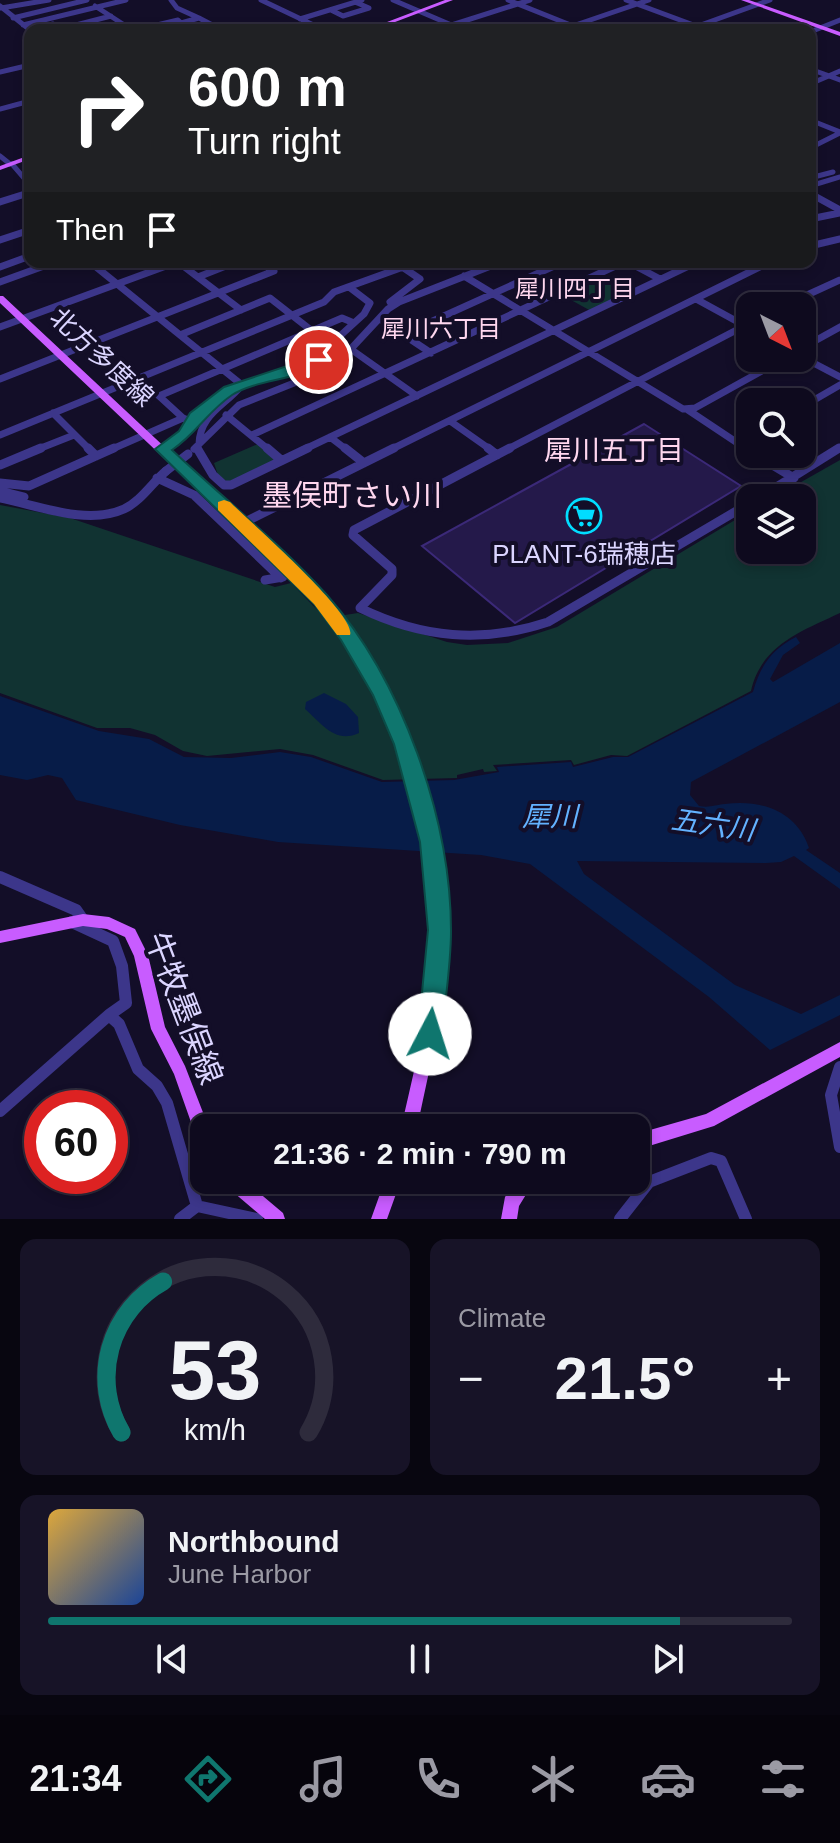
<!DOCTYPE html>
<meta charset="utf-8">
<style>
body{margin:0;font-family:Arial,"Noto Sans JP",sans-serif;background:#171327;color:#f1f3f6;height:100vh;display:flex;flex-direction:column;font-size:30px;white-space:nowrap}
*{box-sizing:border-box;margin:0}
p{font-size:26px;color:#9b9aa4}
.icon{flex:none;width:44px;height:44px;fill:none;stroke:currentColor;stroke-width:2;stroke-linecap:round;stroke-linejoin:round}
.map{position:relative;height:1219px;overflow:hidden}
.panel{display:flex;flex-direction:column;gap:20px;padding:20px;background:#080610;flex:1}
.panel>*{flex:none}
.hud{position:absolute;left:24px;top:24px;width:792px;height:244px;border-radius:16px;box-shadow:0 4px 12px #0003,0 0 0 2px #2e2b3c;background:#202124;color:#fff;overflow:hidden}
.needle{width:52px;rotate:138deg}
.buttons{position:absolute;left:736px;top:292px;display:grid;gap:16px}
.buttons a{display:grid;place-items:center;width:80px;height:80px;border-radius:16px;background:#0e0a1e;box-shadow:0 4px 12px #0003,0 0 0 2px #2e2b3c;font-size:40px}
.speed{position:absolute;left:24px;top:1090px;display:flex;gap:16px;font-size:40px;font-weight:700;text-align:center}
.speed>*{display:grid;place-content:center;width:104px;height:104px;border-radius:50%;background:#0e0a1e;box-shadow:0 4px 12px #0003,0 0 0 2px #2e2b3c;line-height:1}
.speed .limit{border:12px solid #d22;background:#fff;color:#111}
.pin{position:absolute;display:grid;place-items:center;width:68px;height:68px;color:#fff;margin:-34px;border:4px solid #fff;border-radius:50%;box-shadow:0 2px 8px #0007}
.me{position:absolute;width:88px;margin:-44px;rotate:5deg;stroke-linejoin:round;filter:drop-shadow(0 0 6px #0008)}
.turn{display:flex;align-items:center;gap:28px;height:168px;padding:0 32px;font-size:36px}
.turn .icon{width:104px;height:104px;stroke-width:2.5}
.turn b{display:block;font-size:56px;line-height:68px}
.then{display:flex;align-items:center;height:76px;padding:0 32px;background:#0003;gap:16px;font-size:30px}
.big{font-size:60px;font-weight:600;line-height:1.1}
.panel .card{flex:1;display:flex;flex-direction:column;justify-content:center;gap:12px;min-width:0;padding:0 28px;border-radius:16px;background:#171327}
.panel .dial{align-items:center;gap:0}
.dial svg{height:208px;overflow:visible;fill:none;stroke:#2e2b3c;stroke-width:7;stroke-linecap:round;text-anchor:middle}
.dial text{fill:#f1f3f6;stroke:none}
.song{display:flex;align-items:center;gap:24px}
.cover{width:96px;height:96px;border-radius:12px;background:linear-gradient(135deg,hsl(40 70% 55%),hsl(220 70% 35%))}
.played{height:8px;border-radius:4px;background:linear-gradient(90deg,#0f766e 85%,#2e2b3c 85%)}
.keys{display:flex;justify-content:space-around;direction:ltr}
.heat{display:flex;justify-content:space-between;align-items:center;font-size:44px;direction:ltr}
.panel .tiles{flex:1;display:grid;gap:20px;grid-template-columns:1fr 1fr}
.card:last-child{grid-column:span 2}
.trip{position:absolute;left:190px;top:1114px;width:460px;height:80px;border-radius:16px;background:#0e0a1e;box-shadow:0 4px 12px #0003,0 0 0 2px #2e2b3c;font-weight:600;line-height:80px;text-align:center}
.tabs{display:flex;height:128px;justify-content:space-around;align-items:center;background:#06040c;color:#9b9aa4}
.tabs .icon{width:56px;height:56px}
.tabs .on{color:#0f766e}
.tabs b{font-size:36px;color:#f1f3f6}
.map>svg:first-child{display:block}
.green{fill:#113332}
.water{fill:#071c48}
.building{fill:#24194a;stroke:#3b2978;stroke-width:2}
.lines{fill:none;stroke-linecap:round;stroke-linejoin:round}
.minor-far3{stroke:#3c368a;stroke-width:5}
.minor-far2{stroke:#3c368a;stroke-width:7}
.minor-far1{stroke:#3c368a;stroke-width:9}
.minor{stroke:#3c368a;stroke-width:12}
.major{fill:#c85cff;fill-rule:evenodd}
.minor-bridge{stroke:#3c368a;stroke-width:9}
.route{fill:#0f766e;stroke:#0a4d48;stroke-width:2}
.slow{fill:#f59e0b}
.labels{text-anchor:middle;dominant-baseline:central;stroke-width:8;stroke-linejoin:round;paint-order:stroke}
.far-neighbourhood-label{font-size:24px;fill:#ffd7ef;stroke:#130e28}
.street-label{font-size:26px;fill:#dbd5ff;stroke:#130e28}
.poi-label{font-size:26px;fill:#dbd5ff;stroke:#130e28}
.neighbourhood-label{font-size:28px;fill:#ffd7ef;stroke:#130e28}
.water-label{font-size:28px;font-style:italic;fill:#63b2ff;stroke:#130e28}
.quarter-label{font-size:30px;fill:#ffd7ef;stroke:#130e28}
.near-street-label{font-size:32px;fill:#dbd5ff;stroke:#130e28}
</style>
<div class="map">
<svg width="840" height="1219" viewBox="0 0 840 1219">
<rect width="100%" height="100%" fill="#130e28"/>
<path class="green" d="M599,277L627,293L591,311L562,295Z
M258,444L277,460L229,483L218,475L214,463Z
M840,460V613C802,631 761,645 751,691L627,756L611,755L574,765L571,760L493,765L497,771L484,772L483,769L457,775V778L383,780L313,755L280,749L207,756L183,751L155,735L130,728H97L0,693V505L70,518L275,587L291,583L325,618L358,613L447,642L467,645L508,643L557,627L750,511V550H802V498H773Z"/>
<path class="water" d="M796,637L800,643L783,655L770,679L773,682L840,643V702L691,782L690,795L699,806C710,808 714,805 725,804C761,799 797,811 809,848L806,850L840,873V889L794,856L781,862L766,863L577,861L584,874L735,985L801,1014L840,995V1015L770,1050L709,997L530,864L481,855L278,842L180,825L76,800L62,778L48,775L27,780L0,775V696L99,731L149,739L184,757L231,758L280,752L311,757L382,782L454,780L499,772L497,767L571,762L573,767L613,757H628L753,692C760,666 772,649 796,637Z
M324,693L346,704L358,717L359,733C335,744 322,724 305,709L306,702Z"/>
<path class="building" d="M644,424L741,486L515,623L422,546Z"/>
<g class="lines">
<path class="minor-far3" d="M171,0L177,8L199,18
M261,0L324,30
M393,0L463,30
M508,0L583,30
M626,0L707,30
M0,6L30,30L53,24
M95,6L132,30
M1,8L49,0
M331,10L343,16L369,8L355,2
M13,18L87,0
M300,19L362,0
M181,23L199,18L222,30
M23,25L126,0
M76,25L111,16
M136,30L178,20L189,30
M436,30L530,0
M561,30L649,0
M687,30L770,0
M810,32L840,20
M810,69L840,80
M0,72L30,65
M810,84L840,71
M0,109L30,101
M810,120L840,132
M810,148L840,133
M0,156L10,164
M12,164L30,185
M810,178L833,172
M810,186L840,177
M810,193L815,196
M19,196L30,192"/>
<path class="minor-far2" d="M811,194L840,210
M0,202L25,194
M810,219L840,213
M0,240L30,230
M810,246L840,239
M90,262L180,335
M178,262L241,310
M628,262L660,279
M0,267L30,256
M464,276L683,409L695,408L785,358
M198,277L236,262
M0,282L55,262
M270,298L330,345L319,360L242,385L180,335Z
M696,299L749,328
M390,302L420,279L395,262
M783,306L840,280
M380,319L431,353
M0,327L177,262
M404,334L563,262
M330,345L364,314L370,303L349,287
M802,348L840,327
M352,350L417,396
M802,357L840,377
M0,379L274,271L260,262
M135,379L159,396L342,318L354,323
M159,396L183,418
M802,407L840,385
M688,410L748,450
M53,413L90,450
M226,415L269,450
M450,421L491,450
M0,435L324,302L334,292L417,262
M252,435L624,262
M330,437L347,450
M739,445L750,438
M196,447L198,450
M163,449L177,439L204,408L242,385C225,406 200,414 199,444
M194,449L239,405L334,367L388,309L399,302L501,262
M36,450L74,435
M110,450L183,418L192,422
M303,450L697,262
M390,450L770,262
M506,450L750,323
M836,450L840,448"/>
<path class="minor-far1" d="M88,448L96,456
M197,448L213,475L224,485H231L308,448
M267,448L281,460
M345,448L364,463
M488,448L497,455
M510,448L354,530L353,535L392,569V575L360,608C422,638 482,644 548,622L750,503
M745,448L750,452
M754,454L794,478
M0,465L41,448
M157,478L194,495L281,578
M0,483L29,486L114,448
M0,491L24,497
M0,498C37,505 87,526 124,509C141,501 152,483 166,471
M759,498L839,448
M243,523L394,448
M265,580L283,577"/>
<path class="minor" d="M0,877L76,910L83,920
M72,922L113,941L122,966L126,1003L109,1015L119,1024L138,1069L157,1086L167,1103L197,1206
M840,1067L831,1095L840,1147
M0,1111L109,1015
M180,1219L197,1206L257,1219
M620,1219L649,1182L711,1158L721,1161L746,1219"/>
<path class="major" d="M445,0H453L374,30H366Z
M741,0H749L840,32V36Z
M30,155V159L0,170V166Z
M0,296H3L324,596C399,703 452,820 446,953C444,1012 429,1070 417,1128H401C414,1071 429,1013 432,954C440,822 390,708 316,602L0,303Z
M83,914L109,917L135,929L148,955L165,1027L185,1066L209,1128H204V1144L198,1142L174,1074L151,1029L134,956L125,937L107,929L83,926L0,943V931Z
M840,1042V1057L714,1126L636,1150V1134L706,1114Z
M224,1180H244L283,1213L285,1219H265L226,1186Z
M385,1180H401L387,1219H371Z
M517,1180H535L519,1206L517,1219H501L505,1197Z"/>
<path class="minor-bridge" d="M166,471L188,454"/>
</g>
<path class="route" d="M314,357L326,360C302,381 259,378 232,395C208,411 196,434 172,450C223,498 280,543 327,595C402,680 451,819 451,931C451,965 445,1000 442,1034L439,1042L430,1045L422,1042L418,1034L428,930L420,842L394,744L373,695L341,640L314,604L155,449L179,431L190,413L224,387Z"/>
<path class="slow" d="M224,500L230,502C248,520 358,616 350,635H337L314,604L218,510V502Z"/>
<defs>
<g id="supermarket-ring" transform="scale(1.8)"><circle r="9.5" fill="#130e28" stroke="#01ddff" stroke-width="1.5"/><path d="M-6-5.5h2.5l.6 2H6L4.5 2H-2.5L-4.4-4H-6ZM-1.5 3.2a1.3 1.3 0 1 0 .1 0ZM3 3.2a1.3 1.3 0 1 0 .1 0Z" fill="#01ddff"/></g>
</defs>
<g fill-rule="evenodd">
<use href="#supermarket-ring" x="584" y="516"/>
</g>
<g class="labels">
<g class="far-neighbourhood-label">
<text x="575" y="288">犀川四丁目</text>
<text x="441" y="328">犀川六丁目</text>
</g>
<g class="street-label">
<text transform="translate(102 357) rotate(43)">北方多度線</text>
</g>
<g class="poi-label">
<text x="584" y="554">PLANT-6瑞穂店</text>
</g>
<g class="neighbourhood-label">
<text x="614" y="450">犀川五丁目</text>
</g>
<g class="water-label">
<text x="550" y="816">犀川</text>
<text transform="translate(713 825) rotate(8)">五六川</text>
</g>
<g class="quarter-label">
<text x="352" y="495">墨俣町さい川</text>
</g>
<g class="near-street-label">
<text transform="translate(184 1008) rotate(69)">牛牧墨俣線</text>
</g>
</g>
</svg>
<div class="buttons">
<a><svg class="needle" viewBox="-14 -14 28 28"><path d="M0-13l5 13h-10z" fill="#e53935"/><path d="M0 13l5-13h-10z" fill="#9b9aa4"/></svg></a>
<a><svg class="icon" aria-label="search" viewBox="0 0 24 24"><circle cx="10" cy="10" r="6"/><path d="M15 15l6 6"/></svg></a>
<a><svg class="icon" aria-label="layers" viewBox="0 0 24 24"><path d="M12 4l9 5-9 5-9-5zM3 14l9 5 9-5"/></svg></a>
</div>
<div class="speed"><div class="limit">60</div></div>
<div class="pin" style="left:319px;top:360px;background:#d93025"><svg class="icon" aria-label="arrive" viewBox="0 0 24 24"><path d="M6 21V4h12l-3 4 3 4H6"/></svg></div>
<svg class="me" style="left:430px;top:1034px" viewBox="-20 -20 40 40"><circle r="19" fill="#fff"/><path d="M0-13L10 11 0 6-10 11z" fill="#0f766e"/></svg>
<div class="trip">21:36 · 2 min · 790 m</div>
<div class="hud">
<div class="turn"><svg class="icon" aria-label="right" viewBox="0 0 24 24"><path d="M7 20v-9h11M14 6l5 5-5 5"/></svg><div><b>600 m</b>Turn right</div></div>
<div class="then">Then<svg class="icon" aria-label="arrive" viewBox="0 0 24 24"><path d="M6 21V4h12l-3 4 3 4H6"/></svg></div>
</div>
</div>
<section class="panel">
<div class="tiles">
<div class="card dial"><svg viewBox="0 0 100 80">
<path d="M14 69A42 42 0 1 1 86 69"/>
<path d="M14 69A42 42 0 0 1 30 11" stroke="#0f766e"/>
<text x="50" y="56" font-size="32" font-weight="700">53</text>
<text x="50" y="72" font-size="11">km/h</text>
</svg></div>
<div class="card"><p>Climate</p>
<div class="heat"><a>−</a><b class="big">21.5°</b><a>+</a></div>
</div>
<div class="card">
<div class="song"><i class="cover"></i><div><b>Northbound</b><p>June Harbor</p></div></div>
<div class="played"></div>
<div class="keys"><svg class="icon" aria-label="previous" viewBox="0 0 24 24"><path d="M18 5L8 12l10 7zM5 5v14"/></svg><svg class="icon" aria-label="pause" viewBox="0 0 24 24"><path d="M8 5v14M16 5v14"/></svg><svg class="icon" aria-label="next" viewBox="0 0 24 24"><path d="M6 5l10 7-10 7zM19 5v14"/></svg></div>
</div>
</div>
</section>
<nav class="tabs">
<b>21:34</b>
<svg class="icon on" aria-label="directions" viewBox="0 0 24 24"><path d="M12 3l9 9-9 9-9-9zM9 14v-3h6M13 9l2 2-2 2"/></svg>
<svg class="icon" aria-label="music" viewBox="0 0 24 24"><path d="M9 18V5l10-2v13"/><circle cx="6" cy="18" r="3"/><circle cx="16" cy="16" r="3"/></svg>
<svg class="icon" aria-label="phone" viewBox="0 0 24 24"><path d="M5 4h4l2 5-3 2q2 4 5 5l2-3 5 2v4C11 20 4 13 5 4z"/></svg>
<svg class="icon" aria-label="climate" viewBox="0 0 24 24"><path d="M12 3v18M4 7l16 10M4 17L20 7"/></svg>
<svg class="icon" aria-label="car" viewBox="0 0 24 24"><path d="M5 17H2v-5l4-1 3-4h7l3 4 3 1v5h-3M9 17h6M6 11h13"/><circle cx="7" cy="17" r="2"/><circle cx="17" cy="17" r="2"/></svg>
<svg class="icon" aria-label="filters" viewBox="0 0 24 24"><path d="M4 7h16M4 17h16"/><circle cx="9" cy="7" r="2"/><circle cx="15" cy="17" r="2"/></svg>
</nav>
